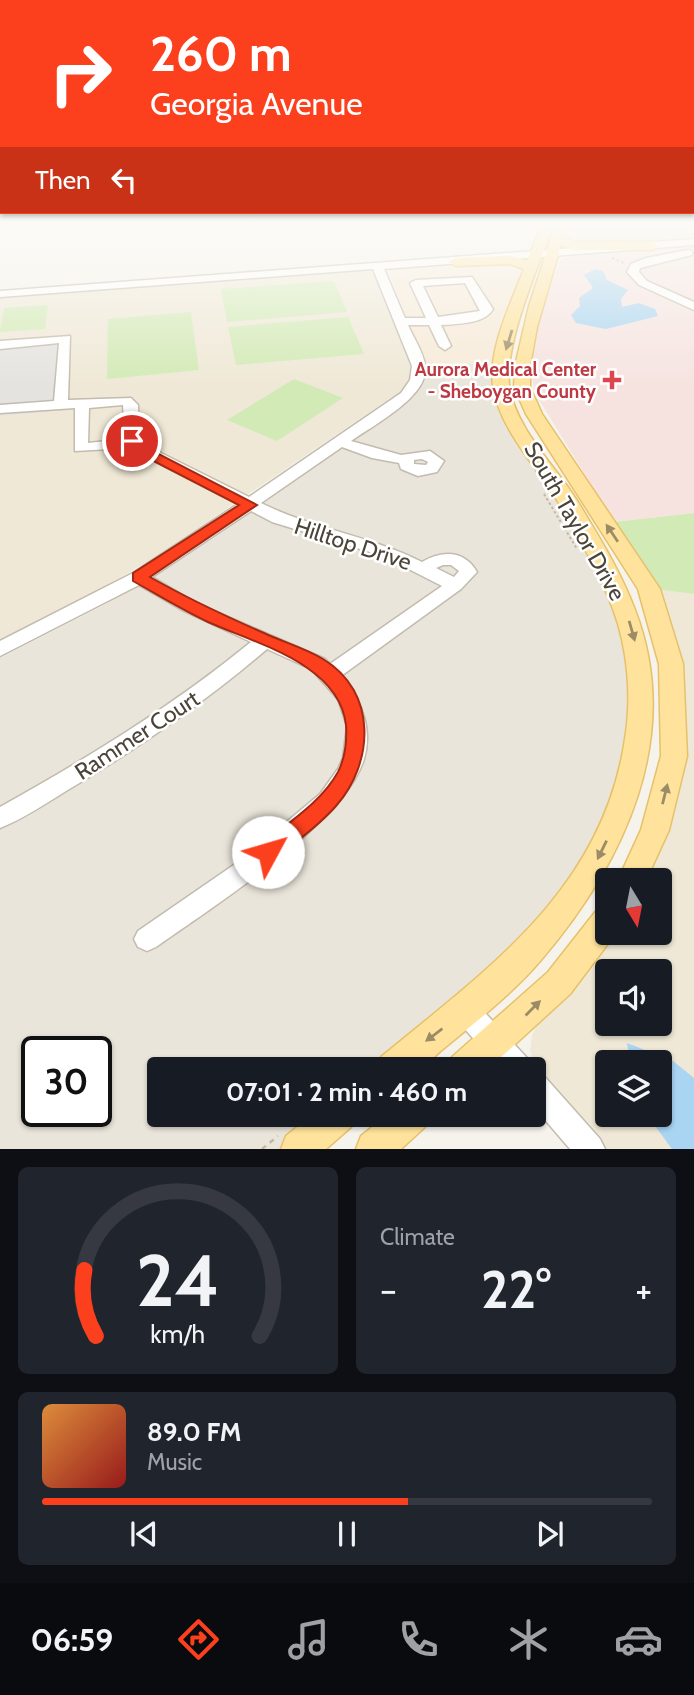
<!DOCTYPE html>
<meta charset="utf-8">
<style>
body{margin:0;font-family:Cabin,sans-serif;background:#20242c;color:#f1f3f6;height:100vh;display:flex;flex-direction:column;font-size:26px;white-space:nowrap}
*{box-sizing:border-box;margin:0}
p{font-size:23px;color:#9ea1a6}
.icon{flex:none;width:38px;height:38px;fill:none;stroke:currentColor;stroke-width:2;stroke-linecap:round;stroke-linejoin:round}
.map{position:relative;height:1149px;overflow:hidden}
.sheet{display:flex;flex-direction:column;gap:18px;padding:18px;background:#0d0f14;flex:1}
.sheet>*{flex:none}
.hud{position:absolute;left:0px;top:0px;width:695px;height:214px;box-shadow:0 2px 5px #0004;background:#fc3f1d;color:#fff;overflow:hidden}
.needle{width:46px;rotate:170deg}
.controls{position:absolute;left:595px;top:868px;display:grid;gap:14px}
.controls a{display:grid;place-items:center;width:77px;height:77px;border-radius:7px;background:#171b24;box-shadow:0 2px 5px #0004;font-size:35px}
.speed{position:absolute;left:21px;top:1036px;display:flex;gap:14px;font-size:35px;font-weight:700;text-align:center}
.speed>*{display:grid;place-content:center;width:91px;height:91px;border-radius:50%;background:#171b24;box-shadow:0 2px 5px #0004;line-height:1}
.speed .limit{border:4px solid #111;border-radius:10px;background:#fff;color:#111}
.pin{position:absolute;display:grid;place-items:center;width:60px;height:60px;color:#fff;margin:-30px;border:4px solid #fff;border-radius:50%;box-shadow:0 2px 7px #0007}
.me{position:absolute;width:77px;margin:-38px;rotate:51deg;stroke-linejoin:round;filter:drop-shadow(0 0 5px #0008)}
.turn{display:flex;align-items:center;gap:24px;height:147px;padding:0 35px;font-size:32px}
.turn .icon{width:91px;height:91px;stroke-width:2.5}
.turn b{display:block;font-size:49px;line-height:60px}
.then{display:flex;align-items:center;height:66px;padding:0 35px;background:#0003;gap:14px;font-size:26px}
.big{font-size:52px;font-weight:800;line-height:1.1}
.sheet .tile{flex:1;display:flex;flex-direction:column;justify-content:center;gap:10px;min-width:0;padding:0 24px;border-radius:10px;background:#20242c}
.sheet .dial{align-items:center;gap:0}
.dial svg{height:182px;overflow:visible;fill:none;stroke:#363941;stroke-width:7;stroke-linecap:round;text-anchor:middle}
.dial text{fill:#f1f3f6;stroke:none}
.song{display:flex;align-items:center;gap:21px}
.cover{width:84px;height:84px;border-radius:10px;background:linear-gradient(135deg,hsl(30 70% 55%),hsl(0 70% 35%))}
.played{height:7px;border-radius:4px;background:linear-gradient(90deg,#fc3f1d 60%,#363941 60%)}
.keys{display:flex;justify-content:space-around;direction:ltr}
.heat{display:flex;justify-content:space-between;align-items:center;font-size:38px;direction:ltr}
.sheet .tiles{flex:1;display:grid;gap:18px;grid-template-columns:1fr 1fr}
.tile:last-child{grid-column:span 2}
.trip{position:absolute;left:147px;top:1057px;width:399px;height:70px;border-radius:7px;background:#171b24;box-shadow:0 2px 5px #0004;font-weight:800;line-height:70px;text-align:center}
.tab-bar{display:flex;height:112px;justify-content:space-around;align-items:center;background:#090b0e;color:#9ea1a6}
.tab-bar .icon{width:49px;height:49px}
.tab-bar .on{color:#fc3f1d}
.tab-bar b{font-size:32px;color:#f1f3f6}
.map>svg:first-child{display:block}
.residential{fill:#eae5da;fill-rule:evenodd}
.commercial{fill:#f7ead8}
.education{fill:#efe8d6;fill-rule:evenodd}
.medical{fill:#f6e3e0}
.green{fill:#d2eab5}
.parking{fill:#e5e3e0}
.water{fill:#a9d4f2}
.lines{fill:none;stroke-linecap:round;stroke-linejoin:round}
.minor-casing{stroke:#c2bbae;stroke-width:3}
.major-casing{stroke:#e6c16a;stroke-width:3}
.path-far1{stroke:#c4b79f;stroke-width:2;stroke-dasharray:2.5 2.5;stroke-linecap:butt}
.path{stroke:#c4b79f;stroke-width:2.5;stroke-dasharray:5 5;stroke-linecap:butt}
.minor{fill:#fff;fill-rule:evenodd}
.major{fill:#ffe39c;fill-rule:evenodd}
.oneway{fill:#9c8c66}
.route{fill:#fc3f1d;stroke:#a42913;stroke-width:2}
.health-dot{fill:#e0444e;stroke:#fff;stroke-width:2.5}
.labels{text-anchor:middle;dominant-baseline:central;stroke-width:5;stroke-linejoin:round;paint-order:stroke}
.far-health-label{font-size:19px;font-weight:bold;fill:#be3a42;stroke:#fff;text-anchor:end}
.street-label{font-size:23px;fill:#4b4439;stroke:#fff}
</style>
<div class="map">
<svg width="694" height="1149" viewBox="0 0 694 1149">
<rect width="100%" height="100%" fill="#f6f3ec"/>
<path class="residential" d="M425,363L496,364L498,381L597,563L633,666L625,773L575,880L475,988L378,1069H159V1115H324L284,1149H0V658L106,604L214,538L413,398L425,381ZM37,1052H96V1111H37Z"/>
<path class="commercial" d="M565,226H694V238L582,245L561,237Z
M499,261L525,268L496,364L425,363L387,270Z"/>
<path class="education" d="M366,269L373,272L410,365V378L401,391L155,557L83,599L0,640V296Z
M655,589L694,594V1149H606L542,1081L530,1052L532,1035L538,1023L616,933H660V880H647L663,842L684,752L686,716L680,659ZM607,971H660V1024H607ZM607,1062H660V1115H607Z"/>
<path class="medical" d="M694,246V513L614,522L535,393L529,362L538,322L560,261L565,257Z"/>
<path class="green" d="M334,281L347,312L227,322L221,289Z
M48,305L45,329L0,332L4,308Z
M191,312L199,370L107,379L108,319Z
M348,317L364,354L236,365L228,327Z
M294,379L343,398L277,441L227,420Z
M694,513V594L655,589L614,522Z"/>
<path class="parking" d="M69,336L65,410L0,416V342Z"/>
<path class="water" d="M595,269L603,271L607,280L628,290L621,299L622,307L639,303L655,309L658,316L606,329L576,323L571,315L580,306L579,298L593,288L584,275Z
M627,1043L673,1061L694,1078V1149H672L647,1115H660V1062H630Z"/>
<g class="lines">
<g class="minor-casing">
<path id="minor" d="M694,239V245L384,269L405,318H426L410,283L416,280L472,277L493,309C485,324 457,324 441,325L451,346L445,350L439,346L429,325H408C413,337 424,353 425,366C430,396 372,426 351,441L401,455L430,451L444,461L437,472L418,476L401,469L399,463L372,458L342,447L261,503C313,529 371,536 422,562C443,550 464,550 477,572L461,589L341,676C361,699 373,729 364,759C345,823 211,908 156,947L147,951L138,947L134,939L138,931L241,860L320,794L338,769L343,758L347,726L338,699L311,669L267,649C204,703 137,749 66,791C45,804 23,819 0,828V807C88,758 173,706 251,642L184,611L139,585L0,656V641L133,573L238,504L129,448L75,451V408L0,413V405L54,401L59,343L0,349V341L70,336L68,400L131,398L138,405L139,442L249,497L401,393L410,380L412,366L373,269L0,297V291ZM465,283L480,311L438,317L423,286ZM123,405L125,439L88,443L89,408ZM422,459L428,462L426,465L414,464V460ZM251,511L272,522L383,556L442,586L330,664L325,659L196,603L152,577ZM443,565H451L459,571L454,577L436,568Z
M688,250L692,251V255L640,268L639,272L647,281L694,302V310L639,285L627,272L631,264L646,258Z
M466,998L475,1002L528,1059L532,1069H500L457,1020L453,1011L457,1002Z
M534,1072L544,1076L600,1139L605,1149H570L534,1107Z"/>
</g>
<g class="major-casing">
<path id="major" d="M541,226H553C538,267 505,342 509,384C514,428 556,466 578,502C599,537 621,572 635,610C684,737 624,863 541,960C513,993 477,1021 443,1049C436,1054 427,1066 419,1069C408,1073 388,1069 376,1069L381,1057C489,968 603,889 625,739C632,697 628,649 613,609C600,574 581,542 563,510C541,471 500,432 493,386C488,349 511,303 524,269L510,264L456,266L449,262L456,258L511,256L527,261Z
M555,226H565L564,236L575,242H652L658,246L652,250H573L561,245L537,327L530,366V387L542,414L660,589L683,664L687,756L669,830L646,880H618L641,830L661,756L659,664L638,589L526,414L514,387L515,366L529,306Z
M607,907V933H616L570,994L488,1069H447L452,1057L548,972L596,911Z
M312,1115H356L351,1127L326,1149H281L286,1136Z
M387,1115H430L425,1127L401,1149H356L361,1136Z"/>
</g>
<path class="path-far1" d="M612,258L626,264
M544,494L577,549"/>
<path class="path" d="M358,1069L373,1058
M262,1149L278,1136"/>
<use href="#minor" class="minor"/>
<use href="#major" class="major"/>
</g>
<defs><path id="oneway-solid" d="M-6-.8H1V-3.2L6.5 0L1 3.2V.8H-6Z" transform="scale(1.75)"/></defs>
<g class="oneway">
<use href="#oneway-solid" transform="translate(509 340) rotate(107)"/>
<use href="#oneway-solid" transform="translate(612 533) rotate(-124)"/>
<use href="#oneway-solid" transform="translate(632 631) rotate(74)"/>
<use href="#oneway-solid" transform="translate(665 794) rotate(-76)"/>
<use href="#oneway-solid" transform="translate(602 850) rotate(116)"/>
<use href="#oneway-solid" transform="translate(533 1008) rotate(-45)"/>
<use href="#oneway-solid" transform="translate(434 1035) rotate(143)"/>
</g>
<linearGradient id="sky" x2="0" y2="1"><stop stop-color="#8fc1ec"/><stop offset="0.58" stop-color="#fbfaf6"/><stop offset="1" stop-color="#fbfaf6" stop-opacity="0"/></linearGradient>
<rect width="694" height="387" fill="url(#sky)"/>
<path class="route" d="M127,439H136L145,447L257,505L150,577C187,598 225,616 264,633C283,642 305,648 323,659C378,692 374,763 336,806C319,826 295,842 275,859L268,861L260,859L257,852L260,846C286,824 321,803 338,772C345,758 347,741 346,725C339,664 257,644 208,622C182,610 158,595 133,581V573L239,505L136,452L125,441Z"/>
<path class="health-dot" d="M608.5 369.5h7v7h7v7h-7v7h-7v-7h-7v-7h7z"/>
<g class="labels">
<g class="far-health-label">
<text x="596" y="369">Aurora Medical Center<tspan x="596" dy="22">- Sheboygan County</tspan></text>
</g>
<g class="street-label">
<text transform="translate(575 521) rotate(60)">South Taylor Drive</text>
<text transform="translate(353 544) rotate(18)">Hilltop Drive</text>
<text transform="translate(137 735) rotate(-33)">Rammer Court</text>
</g>
</g>
</svg>
<div class="controls">
<a><svg class="needle" viewBox="-14 -14 28 28"><path d="M0-13l5 13h-10z" fill="#e53935"/><path d="M0 13l5-13h-10z" fill="#9ea1a6"/></svg></a>
<a><svg class="icon" aria-label="sound" viewBox="0 0 24 24"><path d="M4 9h4l5-4v14l-5-4H4zM17 9q2 3 0 6"/></svg></a>
<a><svg class="icon" aria-label="layers" viewBox="0 0 24 24"><path d="M12 4l9 5-9 5-9-5zM3 14l9 5 9-5"/></svg></a>
</div>
<div class="speed"><div class="limit">30</div></div>
<div class="pin" style="left:132px;top:441px;background:#d93025"><svg class="icon" aria-label="arrive" viewBox="0 0 24 24"><path d="M6 21V4h12l-3 4 3 4H6"/></svg></div>
<svg class="me" style="left:268px;top:852px" viewBox="-20 -20 40 40"><circle r="19" fill="#fff"/><path d="M0-13L10 11 0 6-10 11z" fill="#fc3f1d"/></svg>
<div class="trip">07:01 · 2 min · 460 m</div>
<div class="hud">
<div class="turn"><svg class="icon" aria-label="right" viewBox="0 0 24 24"><path d="M7 20v-9h11M14 6l5 5-5 5"/></svg><div><b>260 m</b>Georgia Avenue</div></div>
<div class="then">Then<svg class="icon" aria-label="left" viewBox="0 0 24 24"><path d="M17 20v-9H6M10 6l-5 5 5 5"/></svg></div>
</div>
</div>
<section class="sheet">
<div class="tiles">
<div class="tile dial"><svg viewBox="0 0 100 80">
<path d="M14 69A42 42 0 1 1 86 69"/>
<path d="M14 69A42 42 0 0 1 9 40" stroke="#fc3f1d"/>
<text x="50" y="56" font-size="32" font-weight="700">24</text>
<text x="50" y="72" font-size="11">km/h</text>
</svg></div>
<div class="tile"><p>Climate</p>
<div class="heat"><a>−</a><b class="big">22°</b><a>+</a></div>
</div>
<div class="tile">
<div class="song"><i class="cover"></i><div><b>89.0 FM</b><p>Music</p></div></div>
<div class="played"></div>
<div class="keys"><svg class="icon" aria-label="previous" viewBox="0 0 24 24"><path d="M18 5L8 12l10 7zM5 5v14"/></svg><svg class="icon" aria-label="pause" viewBox="0 0 24 24"><path d="M8 5v14M16 5v14"/></svg><svg class="icon" aria-label="next" viewBox="0 0 24 24"><path d="M6 5l10 7-10 7zM19 5v14"/></svg></div>
</div>
</div>
</section>
<nav class="tab-bar">
<b>06:59</b>
<svg class="icon on" aria-label="directions" viewBox="0 0 24 24"><path d="M12 3l9 9-9 9-9-9zM9 14v-3h6M13 9l2 2-2 2"/></svg>
<svg class="icon" aria-label="music" viewBox="0 0 24 24"><path d="M9 18V5l10-2v13"/><circle cx="6" cy="18" r="3"/><circle cx="16" cy="16" r="3"/></svg>
<svg class="icon" aria-label="phone" viewBox="0 0 24 24"><path d="M5 4h4l2 5-3 2q2 4 5 5l2-3 5 2v4C11 20 4 13 5 4z"/></svg>
<svg class="icon" aria-label="climate" viewBox="0 0 24 24"><path d="M12 3v18M4 7l16 10M4 17L20 7"/></svg>
<svg class="icon" aria-label="car" viewBox="0 0 24 24"><path d="M5 17H2v-5l4-1 3-4h7l3 4 3 1v5h-3M9 17h6M6 11h13"/><circle cx="7" cy="17" r="2"/><circle cx="17" cy="17" r="2"/></svg>
</nav>
